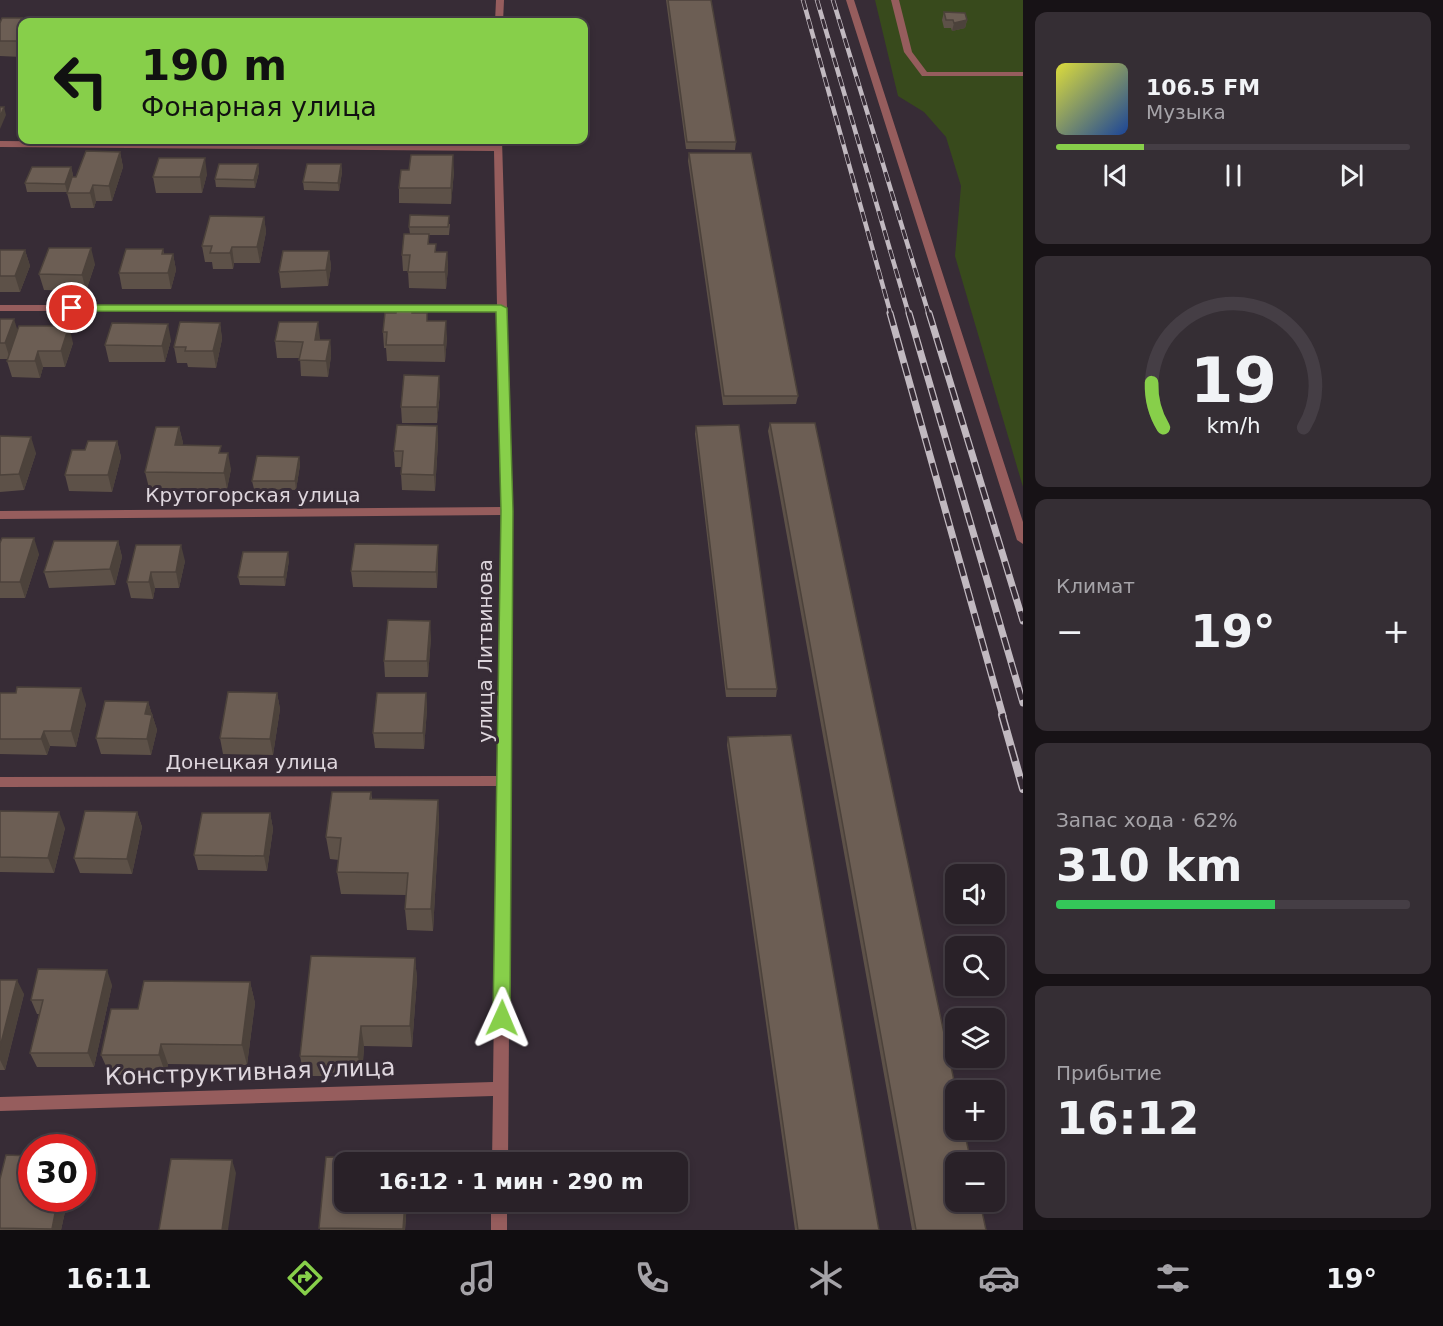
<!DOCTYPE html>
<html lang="ru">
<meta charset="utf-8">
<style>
body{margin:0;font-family:"DejaVu Sans",sans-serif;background:#352e34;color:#f1f3f6;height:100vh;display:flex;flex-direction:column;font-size:22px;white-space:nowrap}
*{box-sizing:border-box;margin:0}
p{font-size:20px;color:#a5a3a8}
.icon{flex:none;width:33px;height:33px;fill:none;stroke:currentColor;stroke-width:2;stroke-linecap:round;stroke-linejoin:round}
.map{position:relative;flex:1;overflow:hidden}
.details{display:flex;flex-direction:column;gap:12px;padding:12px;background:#171216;width:420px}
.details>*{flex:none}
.guide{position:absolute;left:18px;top:18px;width:570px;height:126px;border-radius:12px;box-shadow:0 3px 9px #0003,0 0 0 2px #453e45;background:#87cf4a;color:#111;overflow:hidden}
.tools{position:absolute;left:945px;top:864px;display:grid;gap:12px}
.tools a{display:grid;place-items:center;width:60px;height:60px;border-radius:12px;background:#292128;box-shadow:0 3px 9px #0003,0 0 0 2px #453e45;font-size:30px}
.speed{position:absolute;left:18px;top:1134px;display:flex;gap:12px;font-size:30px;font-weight:700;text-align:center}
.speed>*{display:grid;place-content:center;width:78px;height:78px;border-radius:50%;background:#292128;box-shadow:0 3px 9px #0003,0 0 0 2px #453e45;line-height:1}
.speed .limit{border:9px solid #d22;background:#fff;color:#111}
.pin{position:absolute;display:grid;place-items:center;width:51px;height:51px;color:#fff;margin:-26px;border:3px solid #fff;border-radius:50%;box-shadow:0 2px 6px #0007}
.me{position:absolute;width:66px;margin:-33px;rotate:1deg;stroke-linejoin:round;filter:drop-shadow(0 0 4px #0008)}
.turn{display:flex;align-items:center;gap:21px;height:126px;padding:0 24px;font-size:27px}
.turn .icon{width:78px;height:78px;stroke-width:2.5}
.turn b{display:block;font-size:42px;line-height:51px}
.big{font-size:45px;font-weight:800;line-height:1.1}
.details .tile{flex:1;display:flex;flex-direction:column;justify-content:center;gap:9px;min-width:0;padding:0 21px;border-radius:12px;background:#352e34}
.details .dial{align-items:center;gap:0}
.dial svg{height:156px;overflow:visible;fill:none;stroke:#453e45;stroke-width:7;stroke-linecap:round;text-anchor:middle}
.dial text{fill:#f1f3f6;stroke:none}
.song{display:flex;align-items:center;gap:18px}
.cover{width:72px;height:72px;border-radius:9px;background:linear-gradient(135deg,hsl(60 70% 55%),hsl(220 70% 35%))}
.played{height:6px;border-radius:3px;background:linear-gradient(90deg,#87cf4a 25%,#453e45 25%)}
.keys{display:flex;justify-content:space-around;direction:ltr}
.heat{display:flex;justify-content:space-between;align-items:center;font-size:33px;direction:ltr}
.charge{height:9px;border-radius:4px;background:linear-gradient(90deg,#34c759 62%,#453e45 0)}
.trip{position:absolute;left:334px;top:1152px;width:354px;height:60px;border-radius:12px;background:#292128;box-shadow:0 3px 9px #0003,0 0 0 2px #453e45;font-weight:800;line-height:60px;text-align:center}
.tabs{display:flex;height:96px;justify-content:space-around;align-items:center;background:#100d10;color:#a5a3a8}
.tabs .icon{width:42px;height:42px}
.tabs .on{color:#87cf4a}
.tabs b{font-size:27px;color:#f1f3f6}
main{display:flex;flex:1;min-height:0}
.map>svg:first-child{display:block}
.green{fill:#384a1c}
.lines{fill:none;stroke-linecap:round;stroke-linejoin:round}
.lane{fill:#965d5d;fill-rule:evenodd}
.street{fill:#965d5d;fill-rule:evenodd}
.rail-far2-casing{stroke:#c1b9c0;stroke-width:4.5}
.rail-far1-casing{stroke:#c1b9c0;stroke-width:7}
.rail-casing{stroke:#c1b9c0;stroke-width:8}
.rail-far2{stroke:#372c36;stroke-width:3;stroke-dasharray:10;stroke-linecap:butt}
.rail-far1{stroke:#372c36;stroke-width:4.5;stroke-dasharray:13;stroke-linecap:butt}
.rail{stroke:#372c36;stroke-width:5;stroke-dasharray:16;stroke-linecap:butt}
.wall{fill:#5d5148}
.shaded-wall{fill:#4c423b}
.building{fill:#6c5e54;stroke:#4c423b;stroke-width:1.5}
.route{fill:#87cf4a;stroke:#588730;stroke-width:1.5}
.labels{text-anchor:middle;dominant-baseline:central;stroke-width:6;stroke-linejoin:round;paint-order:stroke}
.street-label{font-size:20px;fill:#ded6dd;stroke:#372c36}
.near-street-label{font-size:24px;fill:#ded6dd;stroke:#372c36}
</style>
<main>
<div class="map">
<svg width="1023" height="1230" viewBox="0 0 1023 1230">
<rect width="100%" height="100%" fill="#372c36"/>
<path class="green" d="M875,0H1023V487L955,256L961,186L946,137L924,112L898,96Z"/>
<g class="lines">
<path class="lane" d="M846,0H854L1023,522V544L1017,540Z
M891,0H899L912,52L927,72H1023V76H922L904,52Z"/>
<path class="street" d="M496,0H504L503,22H495Z
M494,140H502L513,511L508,1162H492L493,1096L0,1111V1097L493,1082L497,786L0,787V777L498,776L501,515L0,519V511L501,507L497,311H0V305H497L494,151L0,147V141L494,145Z
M491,1202H507V1230H491Z"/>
<g class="rail-far2-casing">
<path id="rail-far2" d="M803,0L891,315
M817,0L909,315
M833,0L929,315"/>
</g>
<g class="rail-far1-casing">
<path id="rail-far1" d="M890,313L1003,716
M909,313L1023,703
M929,313L1023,621"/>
</g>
<g class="rail-casing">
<path id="rail" d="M1002,715L1023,789"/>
</g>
<use href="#rail-far2" class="rail-far2"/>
<use href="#rail-far1" class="rail-far1"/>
<use href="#rail" class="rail"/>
</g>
<path class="wall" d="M666,0H711L736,142L735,150L686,149Z
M944,12L967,20L965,28L952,31L951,28H944L942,20Z
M22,22V57L0,56V23Z
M120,152L123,167L112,201H96L94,208H71L67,193L76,177Z
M689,153L798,396L796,404L723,405L688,161Z
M258,164L259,172L255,188L216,187L215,179Z
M341,164L342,172L339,191L304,190L303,182Z
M71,167L73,175L67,192H27L25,183Z
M454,171L451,204L399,203V188Z
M207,174L202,193H156L153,177Z
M264,217L266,232L260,263H234L233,269H213L212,262H205L202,246Z
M450,224L449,235H429V244H436V252H447L448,268L446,289L409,288L408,271H403L402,255L410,234L409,227Z
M163,249L164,254H173L176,270L171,289H122L119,273Z
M0,250H25L30,266L20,292H0Z
M329,251L331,267L328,286L281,288L279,272Z
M95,264L86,291L44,290L39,274Z
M412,313L428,321L447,337L445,362L387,361L386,348H384L383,332Z
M0,319L18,330L73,343L65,367H43L40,378L12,377L7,361V359H0Z
M220,323L222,339L216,368L188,367L187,363H177L174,347Z
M320,338V340H330L331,356L328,377L301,376L300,358H277L275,341Z
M171,340L165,362H109L105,345Z
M440,392L437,423H402L401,407Z
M770,423L986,1230H912L768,431Z
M437,426L438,442L435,491L402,490L401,474L402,467H395L394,451Z
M696,426L777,689L776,697H726L695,434Z
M179,427L183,443L182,445L222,453L231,469L227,489L149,488L145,472Z
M0,436L36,453L24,490L0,492Z
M117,441L121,457L112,492L69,491L65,475L85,450Z
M299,457L300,465L296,490L254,489L252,481Z
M118,541L122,557L115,585L49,588L44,572Z
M0,543L39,554L25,598H0Z
M136,545L185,561L179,588H155L153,599L131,598L127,582Z
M289,560L285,586L240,585L238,577Z
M438,561L437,588L353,587L351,571Z
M431,637L428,677H385L384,661Z
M0,693H16L86,704L76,747L50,746L47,755L0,754Z
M277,693L280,709L273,755L223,754L220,738Z
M426,693L427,709L424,749L375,748L373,733Z
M148,702L157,730L151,755L101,754L96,738Z
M728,737L879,1230H795L727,745Z
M371,792L372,799L438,800L439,822L433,931L407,930L405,909L406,895L341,894L337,872L339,860L330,859L326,837Z
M0,811L65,828L54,873L0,872Z
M137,812L142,827L132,874L80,873L74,858Z
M270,813L273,829L267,871L198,870L194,855Z
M415,958L417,979L412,1047L364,1046L362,1076H304L300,1056Z
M0,980L24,994L5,1070H0Z
M250,982L255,1003L247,1065L168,1064L166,1075H110L101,1055L138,1009Z
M112,985L94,1067H37L30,1053L39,1014H37L31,1000Z
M326,1157L408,1158V1162H345V1202H407L405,1230H320Z
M0,1179L32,1198H68L61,1230H0Z"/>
<path class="shaded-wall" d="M967,20L965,28L952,31L954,23Z
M4,107L6,115L0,129V117Z
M120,152L123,167L112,201L109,186Z
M453,155L454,171L451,204V188Z
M205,158L207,174L202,193L200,177Z
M258,164L259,172L255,188L254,180Z
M341,164L342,172L339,191L338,183Z
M71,167L73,175L67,192L65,184Z
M93,185L96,201L94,208L90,193Z
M264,217L266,232L260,263L257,247Z
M232,247L234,263L233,269L230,253Z
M91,248L95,264L86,291L82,275Z
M25,250L30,266L20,292L15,276Z
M329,251L331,267L328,286L326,270Z
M447,252L448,268L446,289L445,272Z
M173,254L176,270L171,289L168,273Z
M14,319L19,335L10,359L5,343Z
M446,321L447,337L445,362L444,345Z
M318,322L320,338L317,356L315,340Z
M220,323L222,339L216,368L213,351Z
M168,324L171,340L165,362L162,346Z
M69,326L73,343L65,367L61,351Z
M330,340L331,356L328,377L326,361Z
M38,351L43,367L40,378L35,361Z
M439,376L440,392L437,423V407Z
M437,426L438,442L435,491L434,475Z
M179,427L183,443L178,462L175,445Z
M31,437L36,453L24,490L19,474Z
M117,441L121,457L112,492L108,475Z
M228,453L231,469L227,489L224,473Z
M299,457L300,465L296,490L295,481Z
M34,538L39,554L25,598L20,582Z
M118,541L122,557L115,585L110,569Z
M181,545L185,561L179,588L176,572Z
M438,545V561L437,588L436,572Z
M288,552L289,560L285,586L284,577Z
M151,572L155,588L153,599L149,582Z
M430,621L431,637L428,677L427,661Z
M81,688L86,704L76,747L71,731Z
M277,693L280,709L273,755L270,739Z
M426,693L427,709L424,749L423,733Z
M148,702L157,730L151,755L147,739L145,714Z
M44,731L50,746L47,755L41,739Z
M438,800L439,822L433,931L431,909Z
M59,812L65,828L54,873L48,858Z
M137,812L142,827L132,874L127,859Z
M270,813L273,829L267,871L264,856Z
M415,958L417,979L412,1047L410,1026Z
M107,970L112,985L94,1067L88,1053Z
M17,980L24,994L5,1070L0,1060V1047Z
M250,982L255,1003L247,1065L242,1045Z
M361,1026L364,1046L362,1076L358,1057Z
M161,1044L168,1064L166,1075L159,1055Z
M232,1160L236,1173L228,1230H222Z
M58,1198H68L61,1230H52V1229Z
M405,1202H407L405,1230H403Z"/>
<path class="building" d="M668,0H711L736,142H687Z
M944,12L965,13L967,20L954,23L953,20H946Z
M64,17H87L85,21H117V22H62Z
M2,18H22L19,23H22V41H0V23Z
M347,18L367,19V22H346Z
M0,107H4L0,117Z
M86,151L120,152L109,186L93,185L90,193H67L72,177H76Z
M689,153H751L798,396H724Z
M411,155H453L451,188H399L401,170H409Z
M159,158H205L200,177H153Z
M219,164H258L254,180L215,179Z
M307,164H341L338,183L303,182Z
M32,167H71L65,184L25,183Z
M410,215L449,216L448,227H409Z
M210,216L264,217L257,247H232L230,253H210L212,246H202Z
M404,234H429L428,244H436L435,252H447L445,272H408L410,255H402Z
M49,248H91L82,275L39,274Z
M126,249H163L162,254H173L168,273H119Z
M0,250H25L15,276H0Z
M283,251H329L326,270L279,272Z
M397,309H412V313H427V321H446L444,345H386L387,332H383L385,313H396Z
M0,319H14L5,343H0Z
M180,322L220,323L213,351H185L186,347H174Z
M279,322H318L315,340H330L326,361L299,360L303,342L275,341Z
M112,323L168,324L162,346L105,345Z
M19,326H69L61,351H38L35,361H7Z
M404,375L439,376L437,407H401Z
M770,423H815L956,1090V1130H964L971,1162H956V1202H980L986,1230H916Z
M397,425L437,426L434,475L401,474L403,451H394Z
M739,425L777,689H727L696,426Z
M156,427H179L175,445L221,446L219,453H228L224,473L145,472Z
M0,436L31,437L19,474L0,475Z
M88,441H117L108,475H65L72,450H85Z
M257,456L299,457L295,481H252Z
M2,538H34L20,582H0V543Z
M54,541H118L110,569L44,572Z
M355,544L438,545L436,572L351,571Z
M136,545H181L176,572H151L149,582H127Z
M243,552H288L284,577H238Z
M388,620L430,621L427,661H384Z
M17,687L81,688L71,731H44L41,739H0V693H16Z
M228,692L277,693L270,739L220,738Z
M377,693H426L423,733H373Z
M105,701L148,702L145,714L152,715L147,739L96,738Z
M791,735L879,1230H798L728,737Z
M332,792H371L370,799L438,800L431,909H405L408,873L337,872L341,838L326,837Z
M0,811L59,812L48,858L0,857Z
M85,811L137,812L127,859L74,858Z
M202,813H270L264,856L194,855Z
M311,956L415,958L410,1026H361L358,1057L300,1056Z
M38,969L107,970L88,1053H30L43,1000H31Z
M0,980H17L0,1047Z
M144,981L250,982L242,1045L161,1044L159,1055H101L111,1009H138Z
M6,1155L32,1156V1198H58L52,1229L0,1228V1179Z
M326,1157L408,1158L407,1162H345V1202H405L403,1229L319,1228Z
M171,1159L232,1160L222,1230H159Z"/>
<path class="route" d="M501,305L507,308L513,511L510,1018L508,1023L502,1025L496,1023L493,1018L501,511L496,312L72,311L66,308L72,305Z"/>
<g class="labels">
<g class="street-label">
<text x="253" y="495">Крутогорская улица</text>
<text transform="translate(485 651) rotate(-90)">улица Литвинова</text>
<text x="252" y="762">Донецкая улица</text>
</g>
<g class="near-street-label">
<text transform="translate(250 1072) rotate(-2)">Конструктивная улица</text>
</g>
</g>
</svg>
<div class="tools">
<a><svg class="icon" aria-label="sound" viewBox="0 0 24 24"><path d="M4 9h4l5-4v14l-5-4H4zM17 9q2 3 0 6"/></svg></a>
<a><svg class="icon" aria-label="search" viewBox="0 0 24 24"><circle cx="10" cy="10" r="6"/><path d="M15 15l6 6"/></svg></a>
<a><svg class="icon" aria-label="layers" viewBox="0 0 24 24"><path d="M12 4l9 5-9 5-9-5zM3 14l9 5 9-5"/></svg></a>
<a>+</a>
<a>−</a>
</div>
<div class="speed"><div class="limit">30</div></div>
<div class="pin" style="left:72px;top:308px;background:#d93025"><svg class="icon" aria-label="arrive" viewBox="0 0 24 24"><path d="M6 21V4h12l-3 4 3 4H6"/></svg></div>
<svg class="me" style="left:502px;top:1018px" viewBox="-20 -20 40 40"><path d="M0-17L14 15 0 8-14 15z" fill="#87cf4a" stroke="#fff" stroke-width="4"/></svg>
<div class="trip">16:12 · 1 мин · 290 m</div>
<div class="guide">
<div class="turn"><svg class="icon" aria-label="left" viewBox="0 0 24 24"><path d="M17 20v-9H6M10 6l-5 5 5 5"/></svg><div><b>190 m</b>Фонарная улица</div></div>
</div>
</div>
<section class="details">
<div class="tile">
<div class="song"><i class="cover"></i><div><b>106.5 FM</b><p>Музыка</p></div></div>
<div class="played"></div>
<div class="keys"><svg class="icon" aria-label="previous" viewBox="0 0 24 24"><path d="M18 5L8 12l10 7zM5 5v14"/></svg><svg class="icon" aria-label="pause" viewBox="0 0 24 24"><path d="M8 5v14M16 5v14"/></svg><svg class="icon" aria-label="next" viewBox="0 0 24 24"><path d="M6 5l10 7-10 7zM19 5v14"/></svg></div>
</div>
<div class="tile dial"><svg viewBox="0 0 100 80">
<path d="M14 69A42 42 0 1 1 86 69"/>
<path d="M14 69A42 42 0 0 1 8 46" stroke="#87cf4a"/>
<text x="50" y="56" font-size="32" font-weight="700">19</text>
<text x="50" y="72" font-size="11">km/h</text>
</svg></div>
<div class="tile"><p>Климат</p>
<div class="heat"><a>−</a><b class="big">19°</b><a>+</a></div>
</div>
<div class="tile"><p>Запас хода · 62%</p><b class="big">310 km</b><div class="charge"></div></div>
<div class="tile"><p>Прибытие</p><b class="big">16:12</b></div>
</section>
</main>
<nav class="tabs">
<b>16:11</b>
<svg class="icon on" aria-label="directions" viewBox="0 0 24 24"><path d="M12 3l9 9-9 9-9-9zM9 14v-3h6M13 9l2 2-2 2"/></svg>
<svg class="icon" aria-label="music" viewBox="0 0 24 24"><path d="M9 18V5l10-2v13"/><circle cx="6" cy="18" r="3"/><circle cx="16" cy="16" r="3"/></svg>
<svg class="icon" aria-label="phone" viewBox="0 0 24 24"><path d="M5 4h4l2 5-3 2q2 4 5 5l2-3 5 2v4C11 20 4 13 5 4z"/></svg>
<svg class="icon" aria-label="climate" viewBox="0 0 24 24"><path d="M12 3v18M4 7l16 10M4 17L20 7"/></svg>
<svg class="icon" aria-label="car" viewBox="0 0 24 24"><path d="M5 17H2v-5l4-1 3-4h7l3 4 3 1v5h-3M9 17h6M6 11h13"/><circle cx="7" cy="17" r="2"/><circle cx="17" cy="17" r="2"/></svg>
<svg class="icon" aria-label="filters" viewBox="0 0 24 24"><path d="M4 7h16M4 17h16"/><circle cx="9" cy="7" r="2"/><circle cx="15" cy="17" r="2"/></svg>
<b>19°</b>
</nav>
